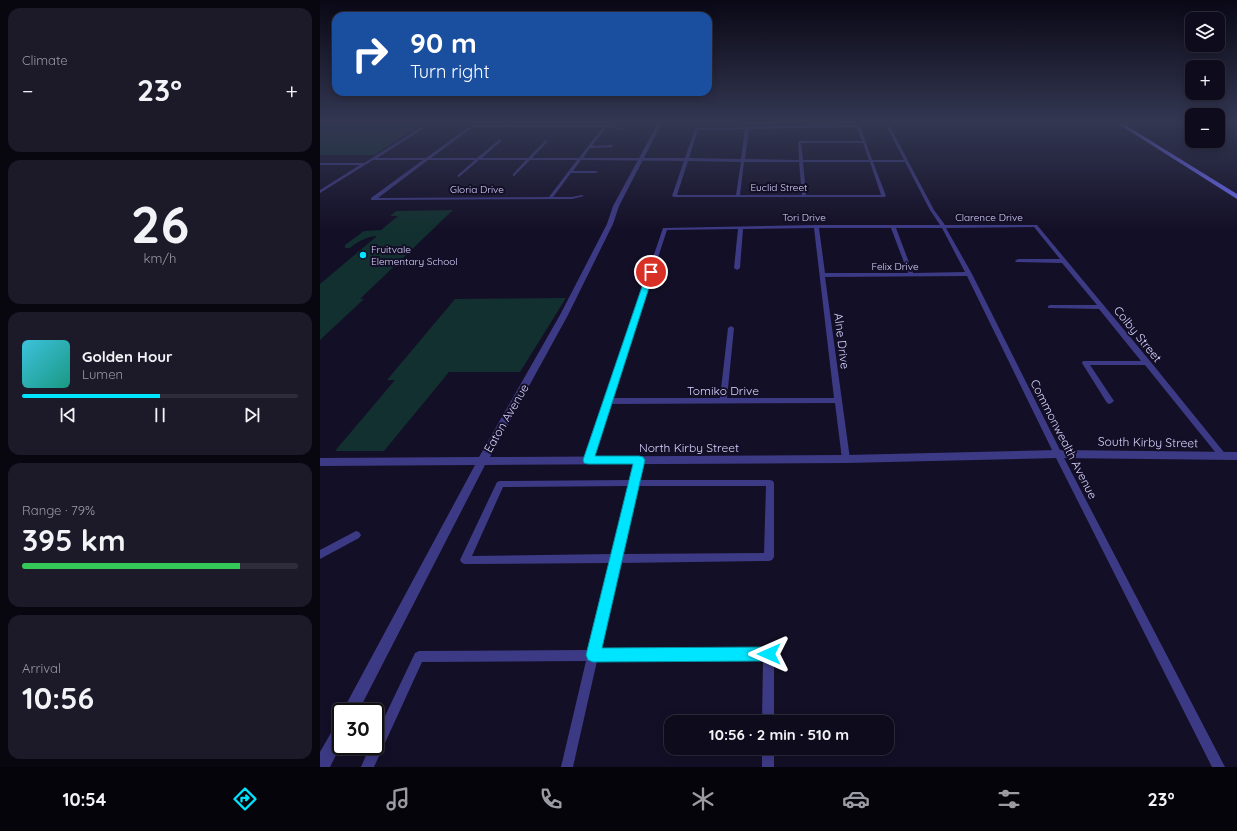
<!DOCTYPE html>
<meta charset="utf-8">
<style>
body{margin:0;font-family:Quicksand,sans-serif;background:#1c1929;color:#f1f3f6;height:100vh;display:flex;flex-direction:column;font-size:15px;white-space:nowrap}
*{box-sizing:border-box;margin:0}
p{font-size:13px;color:#9b9ba3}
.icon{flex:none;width:22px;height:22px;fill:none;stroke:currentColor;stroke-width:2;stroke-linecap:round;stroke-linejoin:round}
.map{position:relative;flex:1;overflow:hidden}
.side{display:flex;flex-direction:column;gap:8px;padding:8px;background:#08060f;width:320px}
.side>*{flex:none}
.banner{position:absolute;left:12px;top:12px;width:380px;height:84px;border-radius:12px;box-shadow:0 2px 10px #0003,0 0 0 1px #2e2b3b;background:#1a4fa0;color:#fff;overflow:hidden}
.controls{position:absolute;left:865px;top:12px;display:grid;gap:8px}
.controls a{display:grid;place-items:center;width:40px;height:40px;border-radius:8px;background:#0e0b1c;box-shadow:0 2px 10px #0003,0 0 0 1px #2e2b3b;font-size:20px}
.speed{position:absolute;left:12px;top:703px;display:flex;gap:8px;font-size:20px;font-weight:700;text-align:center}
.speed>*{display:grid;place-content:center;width:52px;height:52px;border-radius:50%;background:#0e0b1c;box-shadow:0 2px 10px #0003,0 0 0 1px #2e2b3b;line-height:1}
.speed .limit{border:2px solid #111;border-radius:6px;background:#fff;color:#111}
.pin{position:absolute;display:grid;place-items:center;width:34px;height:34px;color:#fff;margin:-17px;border:2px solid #fff;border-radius:50%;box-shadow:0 1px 4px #0007}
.me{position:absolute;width:44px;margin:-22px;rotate:270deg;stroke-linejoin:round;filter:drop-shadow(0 0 3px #0008)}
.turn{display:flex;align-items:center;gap:14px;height:84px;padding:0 12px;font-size:18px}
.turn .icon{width:52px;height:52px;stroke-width:2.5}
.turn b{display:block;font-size:28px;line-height:34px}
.big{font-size:30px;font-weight:700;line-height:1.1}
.side .widget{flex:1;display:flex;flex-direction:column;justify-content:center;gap:6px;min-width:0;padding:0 14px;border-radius:12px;background:#1c1929}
.side .dial{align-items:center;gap:0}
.dial b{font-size:52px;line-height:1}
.song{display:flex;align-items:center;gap:12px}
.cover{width:48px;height:48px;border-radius:6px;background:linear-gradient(135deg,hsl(190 70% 55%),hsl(170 70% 35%))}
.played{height:4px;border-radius:2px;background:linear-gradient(90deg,#00e5ff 50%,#2e2b3b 50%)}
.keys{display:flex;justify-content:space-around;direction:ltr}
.heat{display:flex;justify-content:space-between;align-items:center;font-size:22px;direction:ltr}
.charge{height:6px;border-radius:3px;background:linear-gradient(90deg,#34c759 79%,#2e2b3b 0)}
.trip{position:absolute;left:344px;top:715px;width:230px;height:40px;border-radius:12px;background:#0e0b1c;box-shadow:0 2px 10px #0003,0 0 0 1px #2e2b3b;font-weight:700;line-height:40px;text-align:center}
.menu{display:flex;height:64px;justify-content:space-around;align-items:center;background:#06040b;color:#9b9ba3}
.menu .icon{width:28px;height:28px}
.menu .active{color:#00e5ff}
.menu b{font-size:18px;color:#f1f3f6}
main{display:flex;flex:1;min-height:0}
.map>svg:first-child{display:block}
.green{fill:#12302f}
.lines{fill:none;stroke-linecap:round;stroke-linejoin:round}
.minor{fill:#3d3a85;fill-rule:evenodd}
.tertiary{fill:#3d3a85;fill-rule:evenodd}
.secondary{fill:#6f6bff;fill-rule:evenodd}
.route{fill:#00e5ff;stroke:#0095a6}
.poi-dot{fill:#00e5ff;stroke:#130f26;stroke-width:1.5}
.labels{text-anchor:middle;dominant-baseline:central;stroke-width:4;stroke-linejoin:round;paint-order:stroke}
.far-street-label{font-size:10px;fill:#d9d4ff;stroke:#130f26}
.far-poi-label{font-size:10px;fill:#d9d4ff;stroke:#130f26;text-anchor:start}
.street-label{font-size:12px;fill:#d9d4ff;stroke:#130f26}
</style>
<main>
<section class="side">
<div class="widget"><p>Climate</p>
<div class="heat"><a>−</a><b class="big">23°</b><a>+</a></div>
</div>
<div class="widget dial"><b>26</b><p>km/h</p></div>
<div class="widget">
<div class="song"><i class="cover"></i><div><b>Golden Hour</b><p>Lumen</p></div></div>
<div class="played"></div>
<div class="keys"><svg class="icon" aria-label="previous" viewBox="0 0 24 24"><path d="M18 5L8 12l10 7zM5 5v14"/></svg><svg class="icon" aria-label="pause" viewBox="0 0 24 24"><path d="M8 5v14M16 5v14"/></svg><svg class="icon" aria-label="next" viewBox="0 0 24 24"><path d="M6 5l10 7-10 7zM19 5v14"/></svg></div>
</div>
<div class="widget"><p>Range · 79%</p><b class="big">395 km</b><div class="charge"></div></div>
<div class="widget"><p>Arrival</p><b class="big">10:56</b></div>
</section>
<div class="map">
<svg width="917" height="767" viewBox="0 0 917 767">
<rect width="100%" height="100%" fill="#130f26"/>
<path class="green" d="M0,123H103L54,155H0Z
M133,210L40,299H44L0,340V284L57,236C48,236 37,242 30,248H25V245L44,231L61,230L78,216H70L76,211Z
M246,298L200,372H129L64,451H15L75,380H67L135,299Z"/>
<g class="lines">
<path class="minor" d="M108,123H112L57,158H106L152,125H285L305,128L306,130L286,127L272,146L292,145L293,147L270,148L263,158H365L375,129L377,128L538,125L540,126L552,160H584L565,123H568L614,210L625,225H717L830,361L907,456L906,458L903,459L900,458L825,365H770L794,401L790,404L787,403L762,363L763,361H821L779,309L728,308V306L730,305H777L742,263L696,262L695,261L698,259H740L714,227L626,228L652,274L742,454L905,767H892L734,454L647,276L505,277L530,459L529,461L526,462L523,461L522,459L515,403L290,404L272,460L271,462L268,463L265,462L264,460L343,228L496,225H620L610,210L585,162H553L566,196L564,197H354L352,196L364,161L261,160L253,171H276L278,172L276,173H251L233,197H252L262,195L264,196L252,199L51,200V198L103,160H53L0,193V190L40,165H0V163H44ZM153,127H283L259,158H212L227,142L226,140L208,158H162L181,141L180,139L157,158H111ZM537,127L542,141H478L479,160L425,159L429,129ZM425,129L421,159L369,158L378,130ZM481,143H543L549,160H483ZM108,160H155L138,175L137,176L139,177L159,160H206L193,174V176H194L210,160H257L229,197L58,198ZM368,161L421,162L416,195H357ZM424,162H479L482,195H420ZM483,162H550L561,195H486ZM494,228L514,398H407L414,328L411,326L408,328L400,398H292L347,230L418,229L414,268L417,270L420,268L423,229ZM499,228H571L588,273H505ZM576,228H622L645,272L593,273Z
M319,457L322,458L323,460L319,480H450L453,481L454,483V557L452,560L449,561L300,563L280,650L449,649L453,650L454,654V722H442L443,660L277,661L253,767H241L266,661L102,662L54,767H41L50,746H55V737L95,653L99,651L269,650L290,563L145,564L142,563L140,560L177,482L180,481L310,480L315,460L316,458ZM309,486L292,554L152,556L183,487ZM317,486H446L444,553L302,554Z
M36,531L39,532L41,535L39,538L0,559V550Z
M442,748H454V767H442Z"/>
<path class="tertiary" d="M338,123H342L299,206L293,224L248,315L170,457L526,455L738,450L917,452V460L738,458L526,463L165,465L38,712H22L155,465L0,466V458L159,457L240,315L287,224L293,206Z
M21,721V745L10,767H0V752L16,724Z"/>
<path class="secondary" d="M797,123H802L917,194V199Z"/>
</g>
<linearGradient id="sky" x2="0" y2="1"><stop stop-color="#0a0815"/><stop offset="0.53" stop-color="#333752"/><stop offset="1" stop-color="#333752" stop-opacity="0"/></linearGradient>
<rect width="917" height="230" fill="url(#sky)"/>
<path class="route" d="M331,270L334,272L275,456H319L323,457L325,460L282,648L449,647L454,649L456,654L454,659L449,661L273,662L268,660L266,655L313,464H268L264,463L263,460L327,272Z"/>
<circle class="poi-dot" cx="43" cy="255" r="4"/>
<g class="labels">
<g class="far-street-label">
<text x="459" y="187">Euclid Street</text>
<text x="157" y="189">Gloria Drive</text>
<text x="484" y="217">Tori Drive</text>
<text x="669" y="217">Clarence Drive</text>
<text x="575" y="266">Felix Drive</text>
</g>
<g class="far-poi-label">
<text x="51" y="249">Fruitvale<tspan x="51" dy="12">Elementary School</tspan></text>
</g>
<g class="street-label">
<text transform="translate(818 334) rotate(51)">Colby Street</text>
<text transform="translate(522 341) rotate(83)">Alne Drive</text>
<text x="403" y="390">Tomiko Drive</text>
<text transform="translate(186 418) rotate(-60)">Eaton Avenue</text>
<text transform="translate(744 439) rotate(63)">Commonwealth Avenue</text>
<text transform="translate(828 442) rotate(1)">South Kirby Street</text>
<text x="369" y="447">North Kirby Street</text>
</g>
</g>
</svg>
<div class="controls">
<a><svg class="icon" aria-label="layers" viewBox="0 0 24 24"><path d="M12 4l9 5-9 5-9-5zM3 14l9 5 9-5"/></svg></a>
<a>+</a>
<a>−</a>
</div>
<div class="speed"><div class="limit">30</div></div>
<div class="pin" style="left:331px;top:272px;background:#d93025"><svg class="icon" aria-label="arrive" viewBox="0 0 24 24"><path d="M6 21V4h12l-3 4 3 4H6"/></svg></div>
<svg class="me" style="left:449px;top:654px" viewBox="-20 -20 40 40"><path d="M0-17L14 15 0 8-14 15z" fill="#00e5ff" stroke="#fff" stroke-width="4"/></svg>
<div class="trip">10:56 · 2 min · 510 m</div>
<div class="banner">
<div class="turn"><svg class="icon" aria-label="right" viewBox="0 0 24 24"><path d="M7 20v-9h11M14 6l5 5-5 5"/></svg><div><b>90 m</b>Turn right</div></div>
</div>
</div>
</main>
<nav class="menu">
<b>10:54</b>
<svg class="icon active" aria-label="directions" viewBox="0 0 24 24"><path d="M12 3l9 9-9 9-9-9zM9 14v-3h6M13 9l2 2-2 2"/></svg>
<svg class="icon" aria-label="music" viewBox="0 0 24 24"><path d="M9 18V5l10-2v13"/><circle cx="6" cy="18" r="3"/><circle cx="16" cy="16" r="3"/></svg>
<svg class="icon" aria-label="phone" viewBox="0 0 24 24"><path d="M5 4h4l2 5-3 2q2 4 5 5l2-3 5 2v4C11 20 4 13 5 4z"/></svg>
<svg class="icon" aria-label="climate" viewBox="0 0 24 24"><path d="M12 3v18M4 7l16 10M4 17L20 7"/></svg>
<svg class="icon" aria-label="car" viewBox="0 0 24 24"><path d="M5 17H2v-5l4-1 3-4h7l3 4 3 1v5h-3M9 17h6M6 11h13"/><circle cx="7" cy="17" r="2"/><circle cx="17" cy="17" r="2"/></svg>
<svg class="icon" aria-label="filters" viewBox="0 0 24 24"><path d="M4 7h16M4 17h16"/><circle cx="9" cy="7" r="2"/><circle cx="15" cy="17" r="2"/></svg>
<b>23°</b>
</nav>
